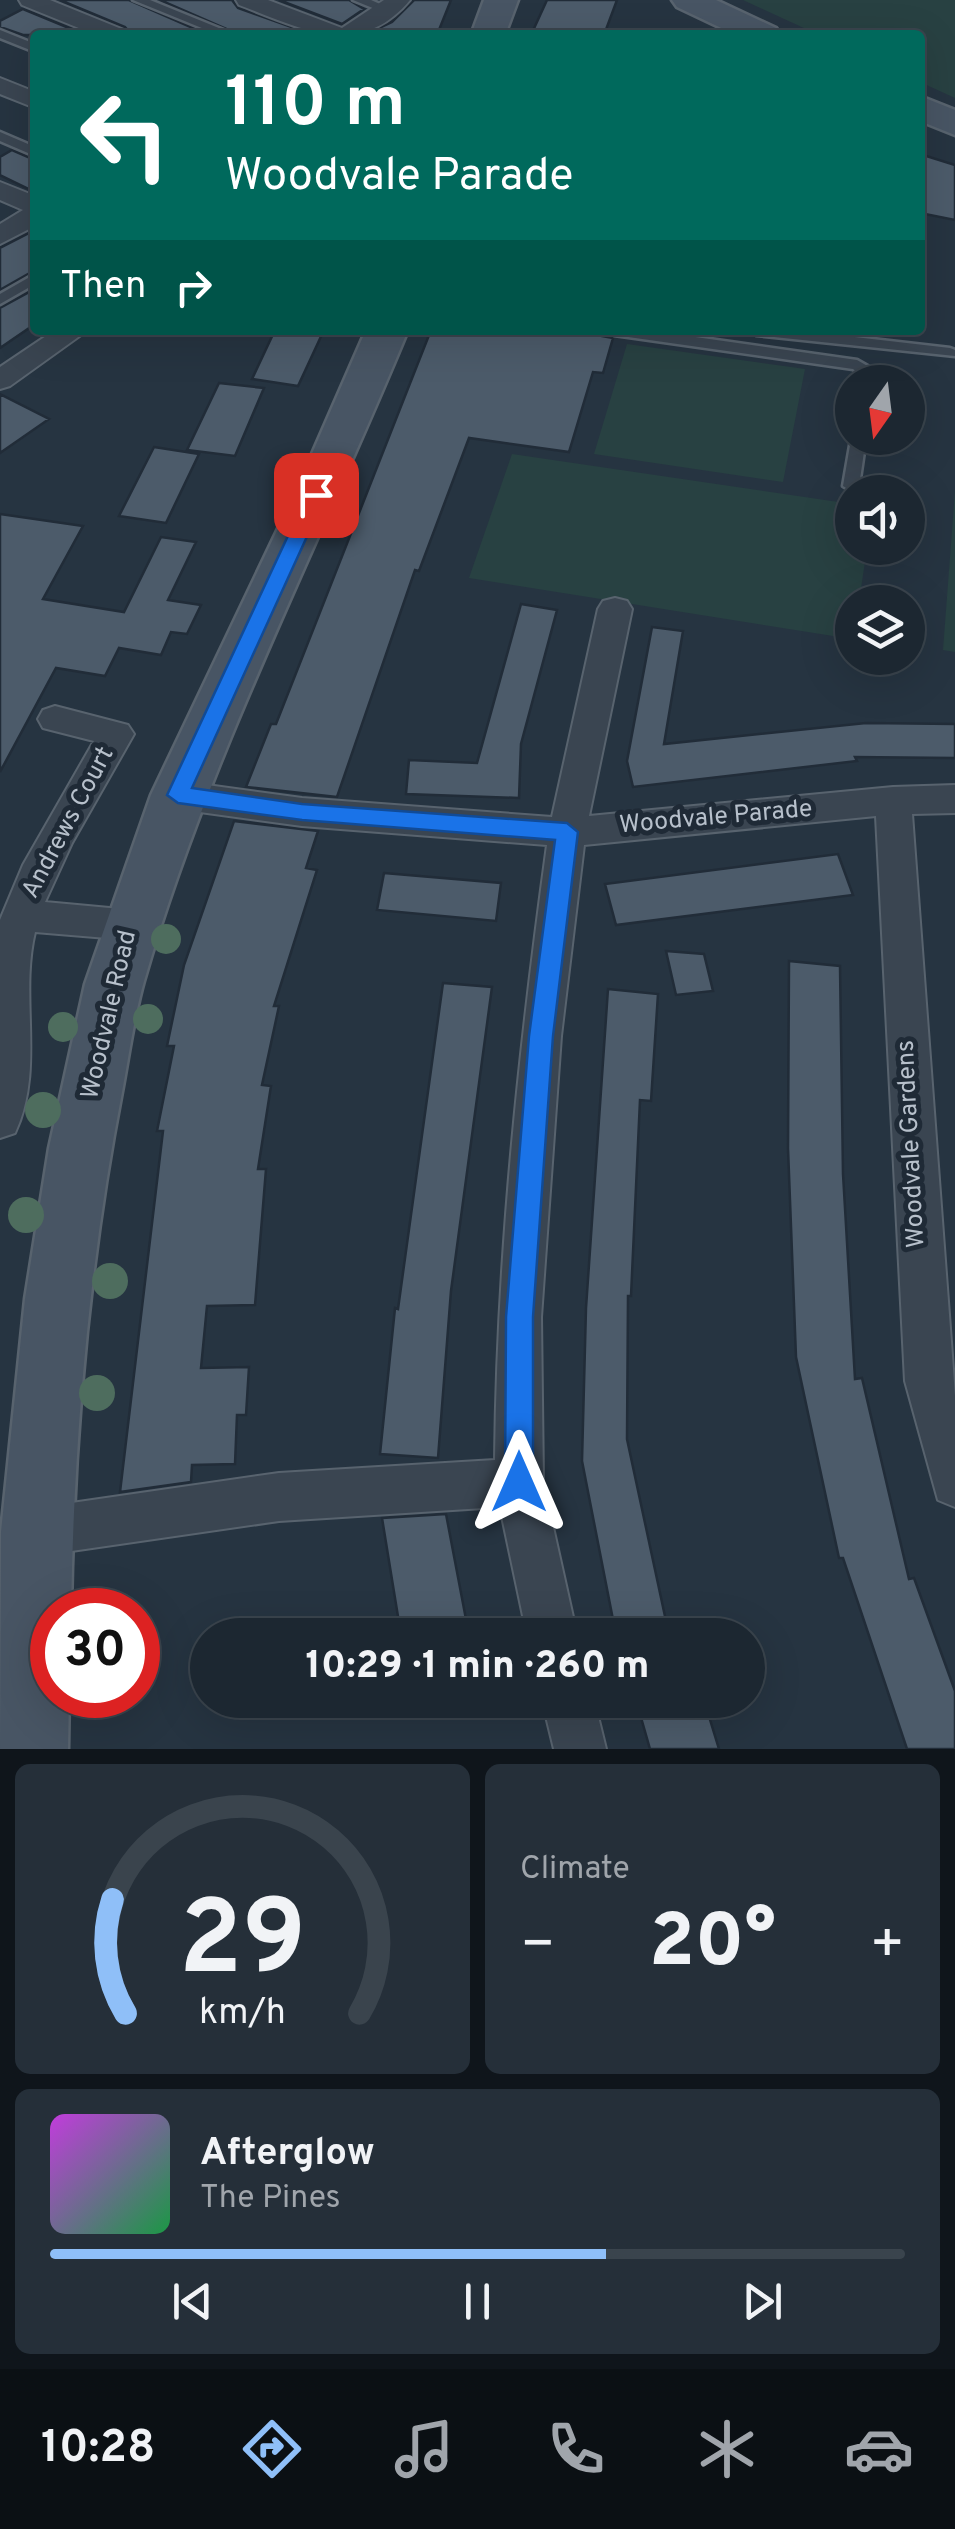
<!DOCTYPE html>
<meta charset="utf-8">
<style>
body{margin:0;font-family:Overpass,sans-serif;background:#252f39;color:#f1f3f6;height:100vh;display:flex;flex-direction:column;font-size:38px;white-space:nowrap}
*{box-sizing:border-box;margin:0}
p{font-size:32px;color:#a0a5ab}
.icon{flex:none;width:55px;height:55px;fill:none;stroke:currentColor;stroke-width:2;stroke-linecap:round;stroke-linejoin:round}
.map{position:relative;height:1749px;overflow:hidden}
.panel{display:flex;flex-direction:column;gap:15px;padding:15px;background:#0f151b;flex:1}
.panel>*{flex:none}
.hud{position:absolute;left:30px;top:30px;width:895px;height:305px;border-radius:10px;box-shadow:0 10px 40px #0002,0 0 0 2px #3a444d;background:#00695c;color:#fff;overflow:hidden}
.needle{width:65px;rotate:194deg}
.fabs{position:absolute;left:835px;top:365px;display:grid;gap:20px}
.fabs a{display:grid;place-items:center;width:90px;height:90px;border-radius:50%;background:#1c2731;box-shadow:0 10px 40px #0002,0 0 0 2px #3a444d;font-size:50px}
.speed{position:absolute;left:30px;top:1588px;display:flex;gap:20px;font-size:50px;font-weight:700;text-align:center}
.speed>*{display:grid;place-content:center;width:130px;height:130px;border-radius:50%;background:#1c2731;box-shadow:0 10px 40px #0002,0 0 0 2px #3a444d;line-height:1}
.speed .limit{border:15px solid #d22;background:#fff;color:#111}
.pin{position:absolute;display:grid;place-items:center;width:85px;height:85px;color:#fff;margin:-42px;border-radius:20px;box-shadow:0 5px 15px #0006}
.me{position:absolute;width:110px;margin:-55px;rotate:0deg;stroke-linejoin:round;filter:drop-shadow(0 0 8px #0008)}
.turn{display:flex;align-items:center;gap:35px;height:210px;padding:0 30px;font-size:45px}
.turn .icon{width:130px;height:130px;stroke-width:2.5}
.turn b{display:block;font-size:70px;line-height:85px}
.then{display:flex;align-items:center;height:95px;padding:0 30px;background:#0003;gap:20px;font-size:38px}
.big{font-size:75px;font-weight:800;line-height:1.1}
.panel .card{flex:1;display:flex;flex-direction:column;justify-content:center;gap:15px;min-width:0;padding:0 35px;border-radius:15px;background:#252f39}
.panel .dial{align-items:center;gap:0}
.dial svg{height:260px;overflow:visible;fill:none;stroke:#3a444d;stroke-width:7;stroke-linecap:round;text-anchor:middle}
.dial text{fill:#f1f3f6;stroke:none}
.song{display:flex;align-items:center;gap:30px}
.cover{width:120px;height:120px;border-radius:15px;background:linear-gradient(135deg,hsl(290 70% 55%),hsl(140 70% 35%))}
.played{height:10px;border-radius:5px;background:linear-gradient(90deg,#8fbff8 65%,#3a444d 65%)}
.keys{display:flex;justify-content:space-around;direction:ltr}
.heat{display:flex;justify-content:space-between;align-items:center;font-size:55px;direction:ltr}
.panel .tiles{flex:1;display:grid;gap:15px;grid-template-columns:1fr 1fr}
.card:last-child{grid-column:span 2}
.trip{position:absolute;left:190px;top:1618px;width:575px;height:100px;border-radius:50px;background:#1c2731;box-shadow:0 10px 40px #0002,0 0 0 2px #3a444d;font-weight:800;line-height:100px;text-align:center}
.dock{display:flex;height:160px;justify-content:space-around;align-items:center;background:#0b1014;color:#a0a5ab}
.dock .icon{width:70px;height:70px}
.dock .current{color:#8fbff8}
.dock b{font-size:45px;color:#f1f3f6}
.map>svg:first-child{display:block}
.green{fill:#284142}
.building{fill:#4c5b6a;stroke:#212c38;stroke-width:2.5}
.lines{fill:none;stroke-linecap:round;stroke-linejoin:round}
.lane-casing{stroke:#58636e;stroke-width:5}
.street-casing{stroke:#58636e;stroke-width:4}
.secondary-casing{stroke:#58636e;stroke-width:5}
.lane{fill:#3a4551;fill-rule:evenodd}
.street{fill:#3a4551;fill-rule:evenodd}
.secondary{fill:#485564;fill-rule:evenodd}
.tree{fill:#4e6d5e}
.route{fill:#1a73e8;stroke:#114b97;stroke-width:2.5}
.labels{text-anchor:middle;dominant-baseline:central;stroke-width:10;stroke-linejoin:round;paint-order:stroke}
.street-label{font-size:25px;fill:#b7c0cb;stroke:#1f2a36}
</style>
<div class="map">
<svg width="955" height="1749" viewBox="0 0 955 1749">
<rect width="100%" height="100%" fill="#263441"/>
<path class="green" d="M743,0H955V98L920,82V35H819Z
M627,344L805,369L783,482L594,454Z
M512,454L852,504V548H867L859,602H852V639L469,578Z
M955,491V652L943,650Z"/>
<path class="building" d="M60,0H129L209,35H132L125,27Z
M160,0H232L238,8L314,35H240Z
M279,0H349L364,9L342,24Z
M414,0H451L437,35H364L392,22Z
M547,0H617L604,35H531Z
M23,9L86,35H23L0,27V21Z
M12,150L35,160V192L0,175V157Z
M920,154L955,165V220L920,213Z
M35,230V270L0,290V248Z
M33,290L35,324L0,348V308Z
M275,330H324L298,386L252,379Z
M431,330H569L613,338L603,373L593,372L569,452L469,438L419,571L415,570L337,797L246,787L271,724H276Z
M219,383L264,388L235,456L187,450Z
M0,394L49,419L0,453Z
M154,447L199,454L166,523L119,516Z
M0,514L83,526L43,599L124,612L161,537L196,542L168,600L201,605L187,634L171,632L161,655L119,648L105,676L56,668L0,772Z
M521,604L557,610L521,744L519,798L406,794L409,760L477,763Z
M652,627L683,631L664,744L866,723L955,724V758L855,757L857,761L633,787L627,761Z
M234,821L318,831L306,868L317,870L274,1006H279L262,1085L271,1086L258,1169H266L255,1305L207,1306L201,1368L249,1367L246,1415H237L235,1464L192,1465L191,1482L120,1492L163,1131H157L174,1046H167L184,965Z
M838,854L853,895L616,925L605,884Z
M384,873L501,883L496,921L377,910Z
M666,951L704,954L713,991L676,995Z
M789,961L840,966L843,1174L855,1379L862,1378L909,1579L914,1578L955,1691V1749H907L843,1558H839L796,1357L788,1148Z
M443,983L492,987L451,1291L438,1458L380,1454L395,1308L398,1309Z
M608,989L658,994L651,1101L640,1100L631,1296H628L627,1439L669,1635H616L582,1461L586,1308Z
M446,1514L469,1635H401L382,1518Z
M636,1700H704L719,1749H650Z"/>
<g class="lines">
<g class="lane-casing">
<path id="lane" d="M133,0H150L236,35H219Z
M353,0H371L391,9L385,13Z
M0,30L35,44V52L0,38Z
M0,132L35,147V156L0,141Z
M35,274V284L0,304V294Z
M606,330H646L857,360L871,368L874,382H859L858,373L853,369L614,335Z
M748,330H794L950,348L955,350V356L756,335Z
M852,434V438H866L859,486L851,491L843,486Z"/>
</g>
<g class="street-casing">
<path id="street" d="M19,0H50L124,30L128,35H96L22,5Z
M236,0H268L342,28L384,0H410C359,61 300,28 239,5Z
M0,78L35,92V108L0,94Z
M0,182L35,196V226L0,244V224L23,210L0,200Z
M55,330H88L10,386L0,389V367Z
M615,598L627,601L632,609L589,816L893,787L955,785V813L912,814L955,1396V1507L938,1500L905,1381L876,816L584,845L561,1036L541,1317L543,1482L577,1635H527L500,1507L279,1521L37,1556L20,1549L13,1532L20,1515L37,1508L279,1473L495,1460C497,1253 519,1049 547,845L302,826L178,809L165,805L160,795L165,785L178,781L302,798L552,817L598,609L603,601Z
M55,706L128,725L134,734L72,843L45,902L131,910L145,914L150,925L145,936L131,940L35,932C19,998 45,1069 15,1133L0,1138V920L23,865L94,741L43,728L38,719L43,710Z
M542,1700H594L606,1749H554Z"/>
</g>
<g class="secondary-casing">
<path id="secondary" d="M484,0H518L505,35H471Z
M672,0H716L776,28L781,35H736L677,7Z
M920,96L955,110V135L920,121Z
M366,330H408C319,546 209,756 144,981C134,1016 129,1055 122,1092C89,1262 74,1437 71,1610H52V1695H69L68,1749H0L1,1532L25,1299L49,1148L85,984L151,795L294,495Z"/>
</g>
<use href="#lane" class="lane"/>
<use href="#street" class="street"/>
<use href="#secondary" class="secondary"/>
</g>
<g class="tree">
<circle cx="166" cy="939" r="15"/>
<circle cx="148" cy="1019" r="15"/>
<circle cx="63" cy="1027" r="15"/>
<circle cx="43" cy="1110" r="18"/>
<circle cx="26" cy="1215" r="18"/>
<circle cx="110" cy="1281" r="18"/>
<circle cx="97" cy="1393" r="18"/>
</g>
<path class="route" d="M316,489L326,495L192,788L302,804L567,823L578,832L553,1036L533,1317V1482L529,1492L519,1496L509,1492L505,1482L506,1317L529,1036L555,840L302,820L178,803L167,795L307,495Z"/>
<g class="labels">
<g class="street-label">
<text transform="translate(716 818) rotate(-5)">Woodvale Parade</text>
<text transform="translate(69 823) rotate(-62)">Andrews Court</text>
<text transform="translate(110 1015) rotate(-77)">Woodvale Road</text>
<text transform="translate(912 1144) rotate(-93)">Woodvale Gardens</text>
</g>
</g>
</svg>
<div class="fabs">
<a><svg class="needle" viewBox="-14 -14 28 28"><path d="M0-13l5 13h-10z" fill="#e53935"/><path d="M0 13l5-13h-10z" fill="#a0a5ab"/></svg></a>
<a><svg class="icon" aria-label="sound" viewBox="0 0 24 24"><path d="M4 9h4l5-4v14l-5-4H4zM17 9q2 3 0 6"/></svg></a>
<a><svg class="icon" aria-label="layers" viewBox="0 0 24 24"><path d="M12 4l9 5-9 5-9-5zM3 14l9 5 9-5"/></svg></a>
</div>
<div class="speed"><div class="limit">30</div></div>
<div class="pin" style="left:316px;top:495px;background:#d93025"><svg class="icon" aria-label="arrive" viewBox="0 0 24 24"><path d="M6 21V4h12l-3 4 3 4H6"/></svg></div>
<svg class="me" style="left:519px;top:1482px" viewBox="-20 -20 40 40"><path d="M0-17L14 15 0 8-14 15z" fill="#1a73e8" stroke="#fff" stroke-width="4"/></svg>
<div class="trip">10:29 · 1 min · 260 m</div>
<div class="hud">
<div class="turn"><svg class="icon" aria-label="left" viewBox="0 0 24 24"><path d="M17 20v-9H6M10 6l-5 5 5 5"/></svg><div><b>110 m</b>Woodvale Parade</div></div>
<div class="then">Then<svg class="icon" aria-label="right" viewBox="0 0 24 24"><path d="M7 20v-9h11M14 6l5 5-5 5"/></svg></div>
</div>
</div>
<section class="panel">
<div class="tiles">
<div class="card dial"><svg viewBox="0 0 100 80">
<path d="M14 69A42 42 0 1 1 86 69"/>
<path d="M14 69A42 42 0 0 1 10 34" stroke="#8fbff8"/>
<text x="50" y="56" font-size="32" font-weight="700">29</text>
<text x="50" y="72" font-size="11">km/h</text>
</svg></div>
<div class="card"><p>Climate</p>
<div class="heat"><a>−</a><b class="big">20°</b><a>+</a></div>
</div>
<div class="card">
<div class="song"><i class="cover"></i><div><b>Afterglow</b><p>The Pines</p></div></div>
<div class="played"></div>
<div class="keys"><svg class="icon" aria-label="previous" viewBox="0 0 24 24"><path d="M18 5L8 12l10 7zM5 5v14"/></svg><svg class="icon" aria-label="pause" viewBox="0 0 24 24"><path d="M8 5v14M16 5v14"/></svg><svg class="icon" aria-label="next" viewBox="0 0 24 24"><path d="M6 5l10 7-10 7zM19 5v14"/></svg></div>
</div>
</div>
</section>
<nav class="dock">
<b>10:28</b>
<svg class="icon current" aria-label="directions" viewBox="0 0 24 24"><path d="M12 3l9 9-9 9-9-9zM9 14v-3h6M13 9l2 2-2 2"/></svg>
<svg class="icon" aria-label="music" viewBox="0 0 24 24"><path d="M9 18V5l10-2v13"/><circle cx="6" cy="18" r="3"/><circle cx="16" cy="16" r="3"/></svg>
<svg class="icon" aria-label="phone" viewBox="0 0 24 24"><path d="M5 4h4l2 5-3 2q2 4 5 5l2-3 5 2v4C11 20 4 13 5 4z"/></svg>
<svg class="icon" aria-label="climate" viewBox="0 0 24 24"><path d="M12 3v18M4 7l16 10M4 17L20 7"/></svg>
<svg class="icon" aria-label="car" viewBox="0 0 24 24"><path d="M5 17H2v-5l4-1 3-4h7l3 4 3 1v5h-3M9 17h6M6 11h13"/><circle cx="7" cy="17" r="2"/><circle cx="17" cy="17" r="2"/></svg>
</nav>
